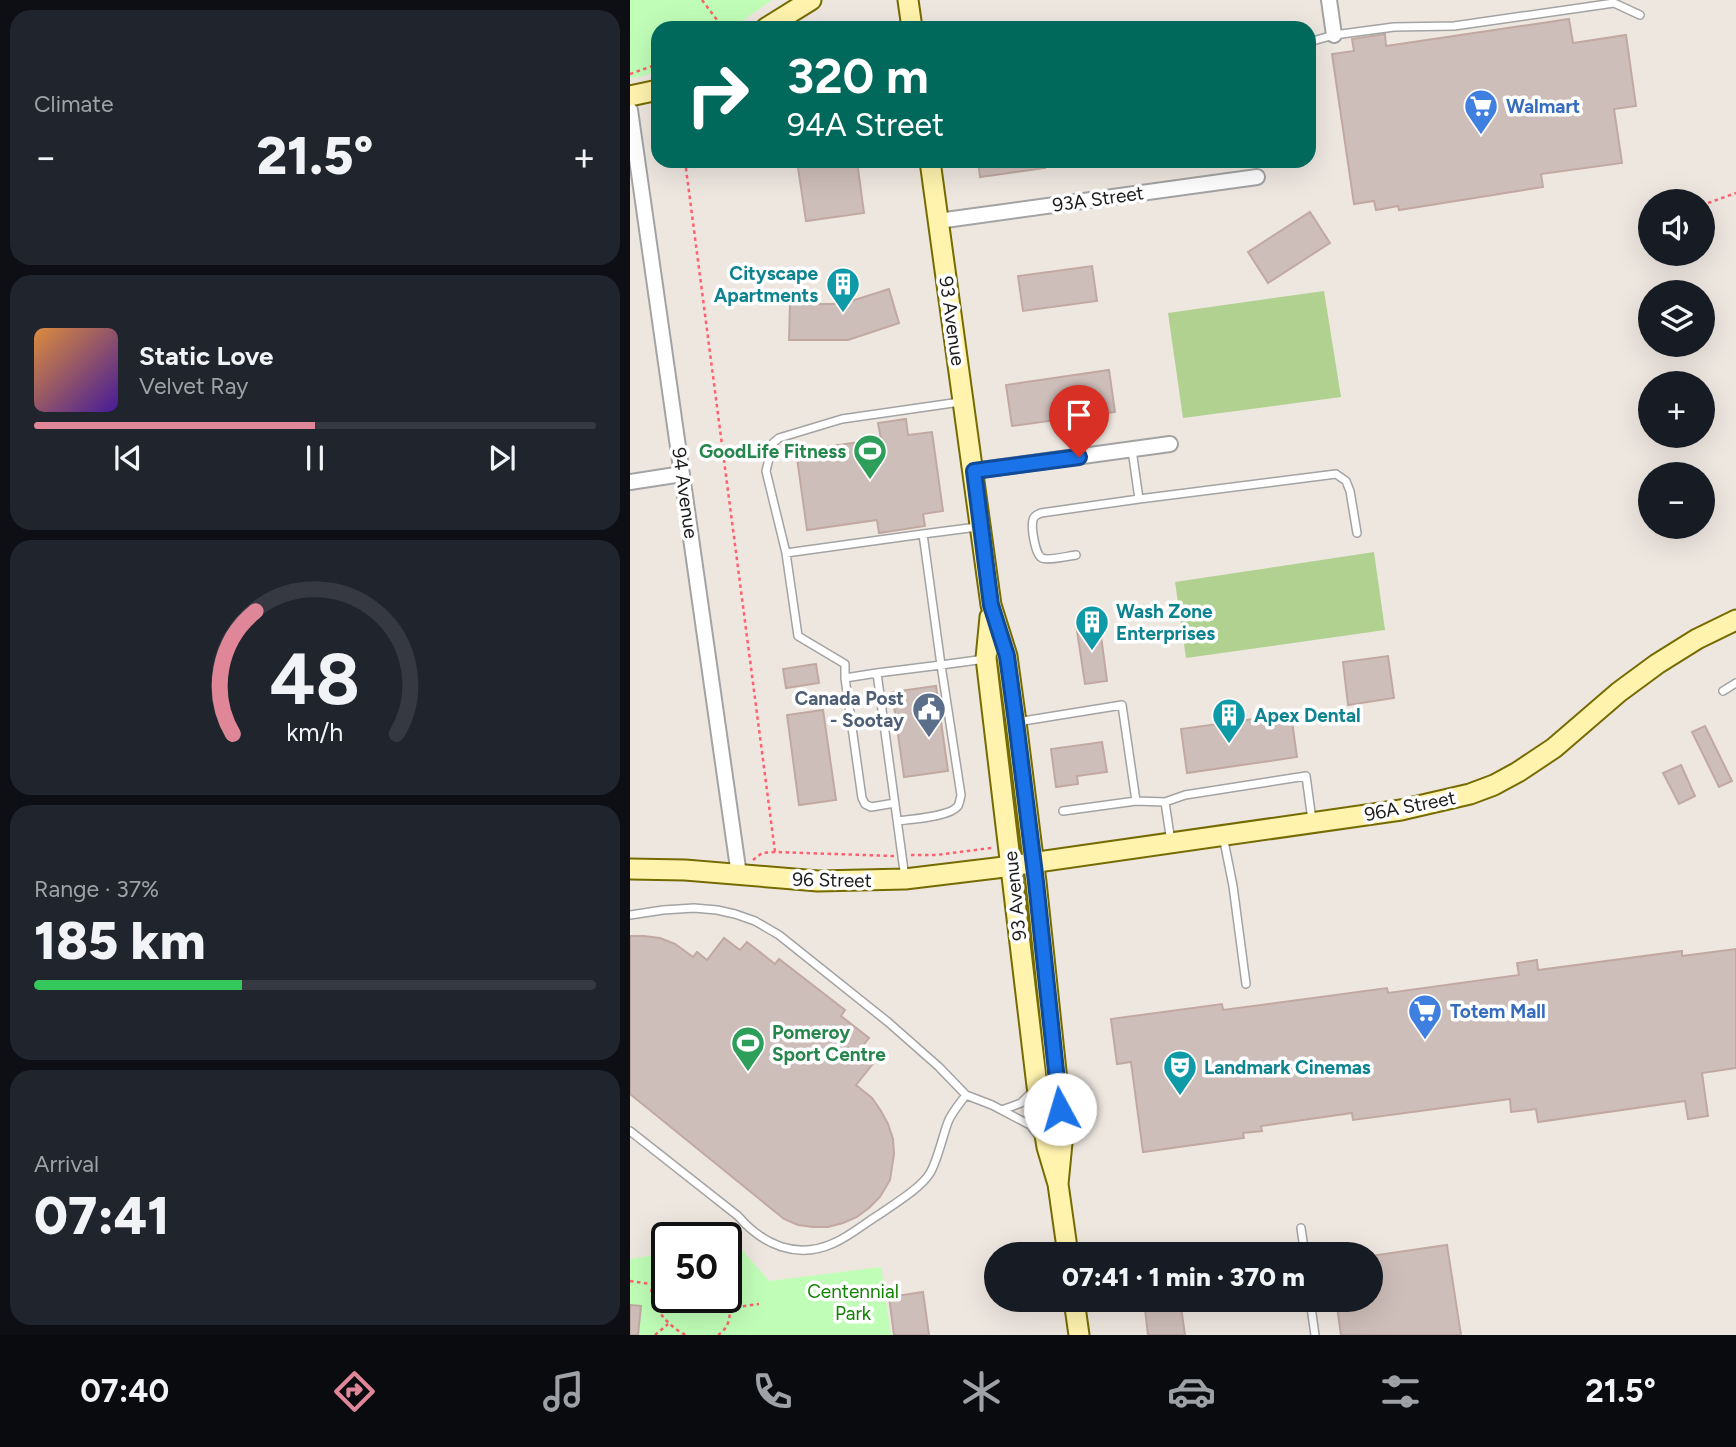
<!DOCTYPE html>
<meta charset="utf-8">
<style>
body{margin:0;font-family:Figtree,sans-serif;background:#20242c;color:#f1f3f6;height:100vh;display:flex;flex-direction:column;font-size:26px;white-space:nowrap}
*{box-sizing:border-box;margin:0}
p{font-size:23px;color:#9ea1a6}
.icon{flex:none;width:38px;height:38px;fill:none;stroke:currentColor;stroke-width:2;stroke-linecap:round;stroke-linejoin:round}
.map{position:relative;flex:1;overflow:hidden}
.drawer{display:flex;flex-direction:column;gap:10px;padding:10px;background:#0d0f14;width:630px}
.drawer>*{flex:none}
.top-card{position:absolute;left:21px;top:21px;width:665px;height:147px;border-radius:21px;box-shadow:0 7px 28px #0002;background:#00695c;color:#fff;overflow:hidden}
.tools{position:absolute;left:1008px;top:189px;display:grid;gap:14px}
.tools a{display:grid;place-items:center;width:77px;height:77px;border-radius:50%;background:#171b24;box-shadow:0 7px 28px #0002;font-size:35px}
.speed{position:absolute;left:21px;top:1222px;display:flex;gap:14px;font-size:35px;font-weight:700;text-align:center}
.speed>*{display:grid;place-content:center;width:91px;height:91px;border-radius:50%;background:#171b24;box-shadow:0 7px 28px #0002;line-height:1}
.speed .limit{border:4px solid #111;border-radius:10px;background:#fff;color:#111}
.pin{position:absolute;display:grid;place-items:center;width:60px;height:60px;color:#fff;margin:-72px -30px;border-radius:50% 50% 50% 0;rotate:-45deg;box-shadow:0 0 7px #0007}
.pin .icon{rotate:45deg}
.me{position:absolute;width:77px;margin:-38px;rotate:354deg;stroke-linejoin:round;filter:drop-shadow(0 0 5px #0008)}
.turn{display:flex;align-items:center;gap:24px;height:147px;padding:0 21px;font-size:32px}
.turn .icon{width:91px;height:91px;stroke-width:2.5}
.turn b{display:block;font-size:49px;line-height:60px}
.big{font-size:52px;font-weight:800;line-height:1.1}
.drawer .widget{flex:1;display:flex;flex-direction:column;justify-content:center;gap:10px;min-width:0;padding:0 24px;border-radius:21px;background:#20242c}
.drawer .dial{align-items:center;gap:0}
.dial svg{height:182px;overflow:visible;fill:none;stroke:#363941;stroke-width:7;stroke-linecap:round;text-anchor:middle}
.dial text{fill:#f1f3f6;stroke:none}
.song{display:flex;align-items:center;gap:21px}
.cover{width:84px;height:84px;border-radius:10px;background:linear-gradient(135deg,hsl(30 70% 55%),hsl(260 70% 35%))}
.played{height:7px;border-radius:4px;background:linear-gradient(90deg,#df8699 50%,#363941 50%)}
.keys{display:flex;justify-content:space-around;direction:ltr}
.heat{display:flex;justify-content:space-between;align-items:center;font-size:38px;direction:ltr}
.charge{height:10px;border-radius:5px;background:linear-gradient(90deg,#34c759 37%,#363941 0)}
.trip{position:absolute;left:354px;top:1242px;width:399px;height:70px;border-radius:35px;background:#171b24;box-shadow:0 7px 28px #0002;font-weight:800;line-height:70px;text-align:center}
.tab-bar{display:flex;height:112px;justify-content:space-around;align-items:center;background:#090b0e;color:#9ea1a6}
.tab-bar .icon{width:49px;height:49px}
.tab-bar .active{color:#df8699}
.tab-bar b{font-size:32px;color:#f1f3f6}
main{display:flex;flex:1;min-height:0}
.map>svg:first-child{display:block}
.forest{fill:#b1d191}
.park{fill:#c0feb8}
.building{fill:#cebeb9;stroke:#c1a9a2;stroke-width:2}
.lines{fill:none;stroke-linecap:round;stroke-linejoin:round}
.lane-casing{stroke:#a3a3a3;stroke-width:10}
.street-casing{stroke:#a3a3a3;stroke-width:18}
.secondary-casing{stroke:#766b00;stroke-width:23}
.path{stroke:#ff6170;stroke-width:2.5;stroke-dasharray:3.5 3.5;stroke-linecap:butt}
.lane{stroke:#fff;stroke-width:7}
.street{stroke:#fff;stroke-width:14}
.secondary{stroke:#fff3ae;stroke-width:19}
.route-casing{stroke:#114b97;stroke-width:18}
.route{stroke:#1a73e8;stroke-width:12}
.labels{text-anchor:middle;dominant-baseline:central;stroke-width:7;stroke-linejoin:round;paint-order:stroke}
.shop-label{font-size:19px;font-weight:bold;fill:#366cbe;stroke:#fff;text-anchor:start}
.street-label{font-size:19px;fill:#1c1c1c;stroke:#fff}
.culture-label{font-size:19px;font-weight:bold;fill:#0d838f;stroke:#fff;text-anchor:start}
.leisure-label{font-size:19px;font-weight:bold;fill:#27864d;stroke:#fff;text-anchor:end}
.service-label{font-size:19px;font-weight:bold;fill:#4e5e75;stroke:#fff;text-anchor:end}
.park-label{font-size:19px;fill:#118102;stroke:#fff}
</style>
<main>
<section class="drawer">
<div class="widget"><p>Climate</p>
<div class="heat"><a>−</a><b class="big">21.5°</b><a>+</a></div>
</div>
<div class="widget">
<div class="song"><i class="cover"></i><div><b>Static Love</b><p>Velvet Ray</p></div></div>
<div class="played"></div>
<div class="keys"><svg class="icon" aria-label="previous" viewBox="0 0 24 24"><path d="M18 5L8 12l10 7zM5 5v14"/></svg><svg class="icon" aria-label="pause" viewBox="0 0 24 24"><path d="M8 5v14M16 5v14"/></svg><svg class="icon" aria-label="next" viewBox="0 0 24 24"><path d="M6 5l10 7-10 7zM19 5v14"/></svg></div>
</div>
<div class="widget dial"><svg viewBox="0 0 100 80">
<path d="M14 69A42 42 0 1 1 86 69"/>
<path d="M14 69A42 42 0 0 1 24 15" stroke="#df8699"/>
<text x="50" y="56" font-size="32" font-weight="700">48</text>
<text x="50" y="72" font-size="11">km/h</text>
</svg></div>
<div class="widget"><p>Range · 37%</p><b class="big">185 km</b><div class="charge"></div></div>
<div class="widget"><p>Arrival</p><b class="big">07:41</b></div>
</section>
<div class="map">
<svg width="1106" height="1335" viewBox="0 0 1106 1335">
<rect width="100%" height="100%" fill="#eee7e0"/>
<path class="forest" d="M694,291L711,397L553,418L538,313Z
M744,552L755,630L556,658L545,582Z"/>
<path class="park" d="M0,0H142L102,28H28V71L10,77L0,78Z
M106,1243L139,1281L251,1267L261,1335H0V1259L37,1253V1297H96V1245Z"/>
<path class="building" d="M939,19L943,43L996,35L1006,106L984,109L992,163L911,174L913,187L769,210L768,206L746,210L744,201L724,204L702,54L724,51L722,39L755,34L756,46Z
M167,161H227L234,213L176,221Z
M348,161H414L415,168L350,177Z
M680,212L700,243L638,283L618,252Z
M462,266L467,301L393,311L388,276Z
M259,289L269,323L218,340H159L160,304H212Z
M479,370L485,412L382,426L376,385Z
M276,419L278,435L302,432L313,511L293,514L295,526L249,533L247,520L177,530L166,451L251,439L248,423Z
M469,621L477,681L455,684L446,624Z
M758,656L764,698L718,705L713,662Z
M186,664L189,683L156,688L153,669Z
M306,686L318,771L274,777L262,692Z
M193,710L206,800L169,805L157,715Z
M661,714L667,757L557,773L551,729Z
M1075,726L1102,781L1089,787L1062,732Z
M472,742L477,772L447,776L448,784L426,787L421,749Z
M1051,765L1065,796L1049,804L1033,773Z
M0,936H14L30,938L45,944L63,957L67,952L77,960L94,938L110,950L117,942L145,964L149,959L215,1010L211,1016L239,1038L231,1048L246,1060L226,1085L242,1098L251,1111L258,1124L263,1139L264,1154L260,1180L250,1197L239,1208L227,1217L213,1223L198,1227H183L168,1225L154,1219L0,1094Z
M1106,949V1068L1072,1073L1078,1116L1058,1119L1055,1101L908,1122L906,1109L881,1112L880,1099L723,1120L722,1113L631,1126L632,1131L613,1133L614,1138L513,1152L501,1062L487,1064L481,1019L592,1004L593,1010L757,988L758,993L889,975L887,963L907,960L908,970L1052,951V956Z
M817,1245L831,1335H711L706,1300H740V1256Z
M293,1292L299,1335H264L259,1297Z
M514,1300H550L555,1335H518Z
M0,1305L11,1306L8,1335H0Z"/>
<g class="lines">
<g class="lane-casing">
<path id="lane" d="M679,42L704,35L764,27L824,26L984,3L1010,15
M502,450L509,499L706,474L716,481L720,491L727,533
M293,534L156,553L136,471L143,443L149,438L212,419L330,402
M156,553L168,636L215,664V678L247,673
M446,555C438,556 418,561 412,558C405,555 401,527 403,520C404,515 407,515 411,513L509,499
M215,678L232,798L235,804L241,807L265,803
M1093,691L1106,683
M387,722L492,705L506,801L433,811
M506,801L535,802L555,795L676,776L682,820
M535,802L541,842
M268,821C281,819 320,817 328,806C330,802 330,799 331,795L311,665L355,659
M593,836L603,886L616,984
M275,878L247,673L311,665L293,534L347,527
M0,915L33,910L64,908L87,910L105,914L125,921L149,935L258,1022L309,1067L336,1095L362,1105L400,1125L410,1138
M372,1110L391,1103L403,1091
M0,1131L108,1216C133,1245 167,1260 204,1243C220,1236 235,1223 250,1214C264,1204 291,1188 300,1173C307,1162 313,1135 318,1122C322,1112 330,1103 336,1095
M671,1228L675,1255
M680,1300L685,1335"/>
</g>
<g class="street-casing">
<path id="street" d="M699,0L704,35
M0,110L109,875
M308,221L627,177
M343,471L540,444
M0,482L52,474"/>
</g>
<g class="secondary-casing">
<path id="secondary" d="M278,0L282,28
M136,28L181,0
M0,96L28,90
M300,161L361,605L377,656L386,722L406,882L430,1109L432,1143L428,1184
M360,617L356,658L407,1086L417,1147L428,1184L438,1255
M0,869L55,870L188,881L275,879L366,868L771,810L840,794L864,785L888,772L924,748L989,692L1027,664L1067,639L1106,620
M444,1300L449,1335"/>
</g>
<path class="path" d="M72,0L93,28
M0,74L28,64
M55,161L145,852
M1078,203L1106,193
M281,855H306L361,848
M123,860L132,853L145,852L264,856
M37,1267C3,1285 32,1324 56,1335
M0,1281L21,1284
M99,1308L129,1304
M25,1335L38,1324
M88,1335C102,1326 102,1310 95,1297"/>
<use href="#lane" class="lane"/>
<use href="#street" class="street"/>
<use href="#secondary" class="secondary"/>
</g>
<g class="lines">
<g class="route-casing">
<path id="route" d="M430,1109L406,882L386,722L377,656L361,605L344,471L449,457"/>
</g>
<use href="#route" class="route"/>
</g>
<defs>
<g id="supermarket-pin" transform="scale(1.75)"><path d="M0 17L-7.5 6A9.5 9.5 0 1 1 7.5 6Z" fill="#3f7fe0" stroke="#fff"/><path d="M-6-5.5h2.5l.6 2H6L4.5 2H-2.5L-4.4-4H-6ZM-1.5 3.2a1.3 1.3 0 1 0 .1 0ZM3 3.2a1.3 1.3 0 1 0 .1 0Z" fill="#fff"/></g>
<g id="building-pin" transform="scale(1.75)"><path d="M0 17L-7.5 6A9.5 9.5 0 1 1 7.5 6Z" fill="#0f9aa8" stroke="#fff"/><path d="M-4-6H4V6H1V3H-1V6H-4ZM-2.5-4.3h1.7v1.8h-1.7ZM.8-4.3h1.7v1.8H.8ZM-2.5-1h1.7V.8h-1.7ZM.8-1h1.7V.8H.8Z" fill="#fff"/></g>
<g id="stadium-pin" transform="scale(1.75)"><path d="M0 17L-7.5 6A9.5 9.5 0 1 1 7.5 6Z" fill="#2e9e5b" stroke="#fff"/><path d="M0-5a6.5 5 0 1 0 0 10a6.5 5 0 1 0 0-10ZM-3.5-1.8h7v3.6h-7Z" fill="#fff"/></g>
<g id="civic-pin" transform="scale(1.75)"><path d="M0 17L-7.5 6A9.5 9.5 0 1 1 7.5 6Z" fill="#5c6f8a" stroke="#fff"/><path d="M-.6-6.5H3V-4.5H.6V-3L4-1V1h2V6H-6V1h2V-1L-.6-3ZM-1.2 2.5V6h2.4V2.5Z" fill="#fff"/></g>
<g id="theatre-pin" transform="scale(1.75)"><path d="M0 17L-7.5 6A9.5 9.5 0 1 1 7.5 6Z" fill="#0f9aa8" stroke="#fff"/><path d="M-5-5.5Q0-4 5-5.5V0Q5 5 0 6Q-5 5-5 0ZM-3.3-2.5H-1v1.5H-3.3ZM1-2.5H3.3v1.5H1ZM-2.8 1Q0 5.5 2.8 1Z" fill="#fff"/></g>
</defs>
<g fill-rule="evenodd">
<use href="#supermarket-pin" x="851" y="106"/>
<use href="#building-pin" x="213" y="284"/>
<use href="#stadium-pin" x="240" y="451"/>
<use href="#building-pin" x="462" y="622"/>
<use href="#civic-pin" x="299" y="709"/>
<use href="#building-pin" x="599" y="715"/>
<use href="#supermarket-pin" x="795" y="1011"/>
<use href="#stadium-pin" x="118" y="1043"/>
<use href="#theatre-pin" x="550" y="1067"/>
</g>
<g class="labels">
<g class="shop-label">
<text x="876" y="106">Walmart</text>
<text x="820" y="1011">Totem Mall</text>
</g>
<g class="street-label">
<text transform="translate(468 199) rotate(-8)">93A Street</text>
<text transform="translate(322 321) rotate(82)">93 Avenue</text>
<text transform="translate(55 493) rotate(82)">94 Avenue</text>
<text transform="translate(780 806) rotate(-11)">96A Street</text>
<text transform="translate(202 880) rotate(1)">96 Street</text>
<text transform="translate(385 896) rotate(-96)">93 Avenue</text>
</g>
<g class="culture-label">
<text x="188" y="273" text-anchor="end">Cityscape<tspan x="188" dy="22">Apartments</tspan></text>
<text x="486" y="611">Wash Zone<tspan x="486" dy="22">Enterprises</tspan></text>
<text x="624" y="715">Apex Dental</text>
<text x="574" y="1067">Landmark Cinemas</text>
</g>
<g class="leisure-label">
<text x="216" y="451">GoodLife Fitness</text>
<text x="142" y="1032" text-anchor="start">Pomeroy<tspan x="142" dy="22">Sport Centre</tspan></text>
</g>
<g class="service-label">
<text x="274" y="698">Canada Post<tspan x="274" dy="22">- Sootay</tspan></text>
</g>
<g class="park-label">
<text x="223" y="1291">Centennial<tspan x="223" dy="22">Park</tspan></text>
</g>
</g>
</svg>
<div class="tools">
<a><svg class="icon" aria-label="sound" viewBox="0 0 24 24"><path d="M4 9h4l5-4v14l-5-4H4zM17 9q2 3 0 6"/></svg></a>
<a><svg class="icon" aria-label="layers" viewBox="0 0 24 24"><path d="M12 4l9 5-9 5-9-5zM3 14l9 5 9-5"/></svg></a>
<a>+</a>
<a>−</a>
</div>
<div class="speed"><div class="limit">50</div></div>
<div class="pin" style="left:449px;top:457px;background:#d93025"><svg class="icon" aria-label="arrive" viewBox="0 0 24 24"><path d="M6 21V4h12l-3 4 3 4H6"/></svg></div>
<svg class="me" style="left:430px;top:1109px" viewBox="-20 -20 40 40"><circle r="19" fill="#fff"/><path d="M0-13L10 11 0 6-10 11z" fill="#1a73e8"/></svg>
<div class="trip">07:41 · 1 min · 370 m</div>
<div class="top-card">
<div class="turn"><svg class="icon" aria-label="right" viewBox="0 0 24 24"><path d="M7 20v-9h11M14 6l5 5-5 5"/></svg><div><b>320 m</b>94A Street</div></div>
</div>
</div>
</main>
<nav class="tab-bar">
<b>07:40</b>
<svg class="icon active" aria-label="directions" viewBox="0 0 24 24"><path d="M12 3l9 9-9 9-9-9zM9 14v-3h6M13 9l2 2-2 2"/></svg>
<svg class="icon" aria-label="music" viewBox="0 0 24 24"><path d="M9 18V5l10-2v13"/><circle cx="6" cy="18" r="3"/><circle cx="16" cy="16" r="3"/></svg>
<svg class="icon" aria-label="phone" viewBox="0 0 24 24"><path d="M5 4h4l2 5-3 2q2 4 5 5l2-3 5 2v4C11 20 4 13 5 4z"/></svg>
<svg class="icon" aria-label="climate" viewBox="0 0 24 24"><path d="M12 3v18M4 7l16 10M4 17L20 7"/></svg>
<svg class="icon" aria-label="car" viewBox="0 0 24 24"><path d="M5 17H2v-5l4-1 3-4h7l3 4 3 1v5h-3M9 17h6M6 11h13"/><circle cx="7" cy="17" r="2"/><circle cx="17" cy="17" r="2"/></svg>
<svg class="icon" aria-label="filters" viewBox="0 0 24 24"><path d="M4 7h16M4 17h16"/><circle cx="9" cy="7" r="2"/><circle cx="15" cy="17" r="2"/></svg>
<b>21.5°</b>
</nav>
